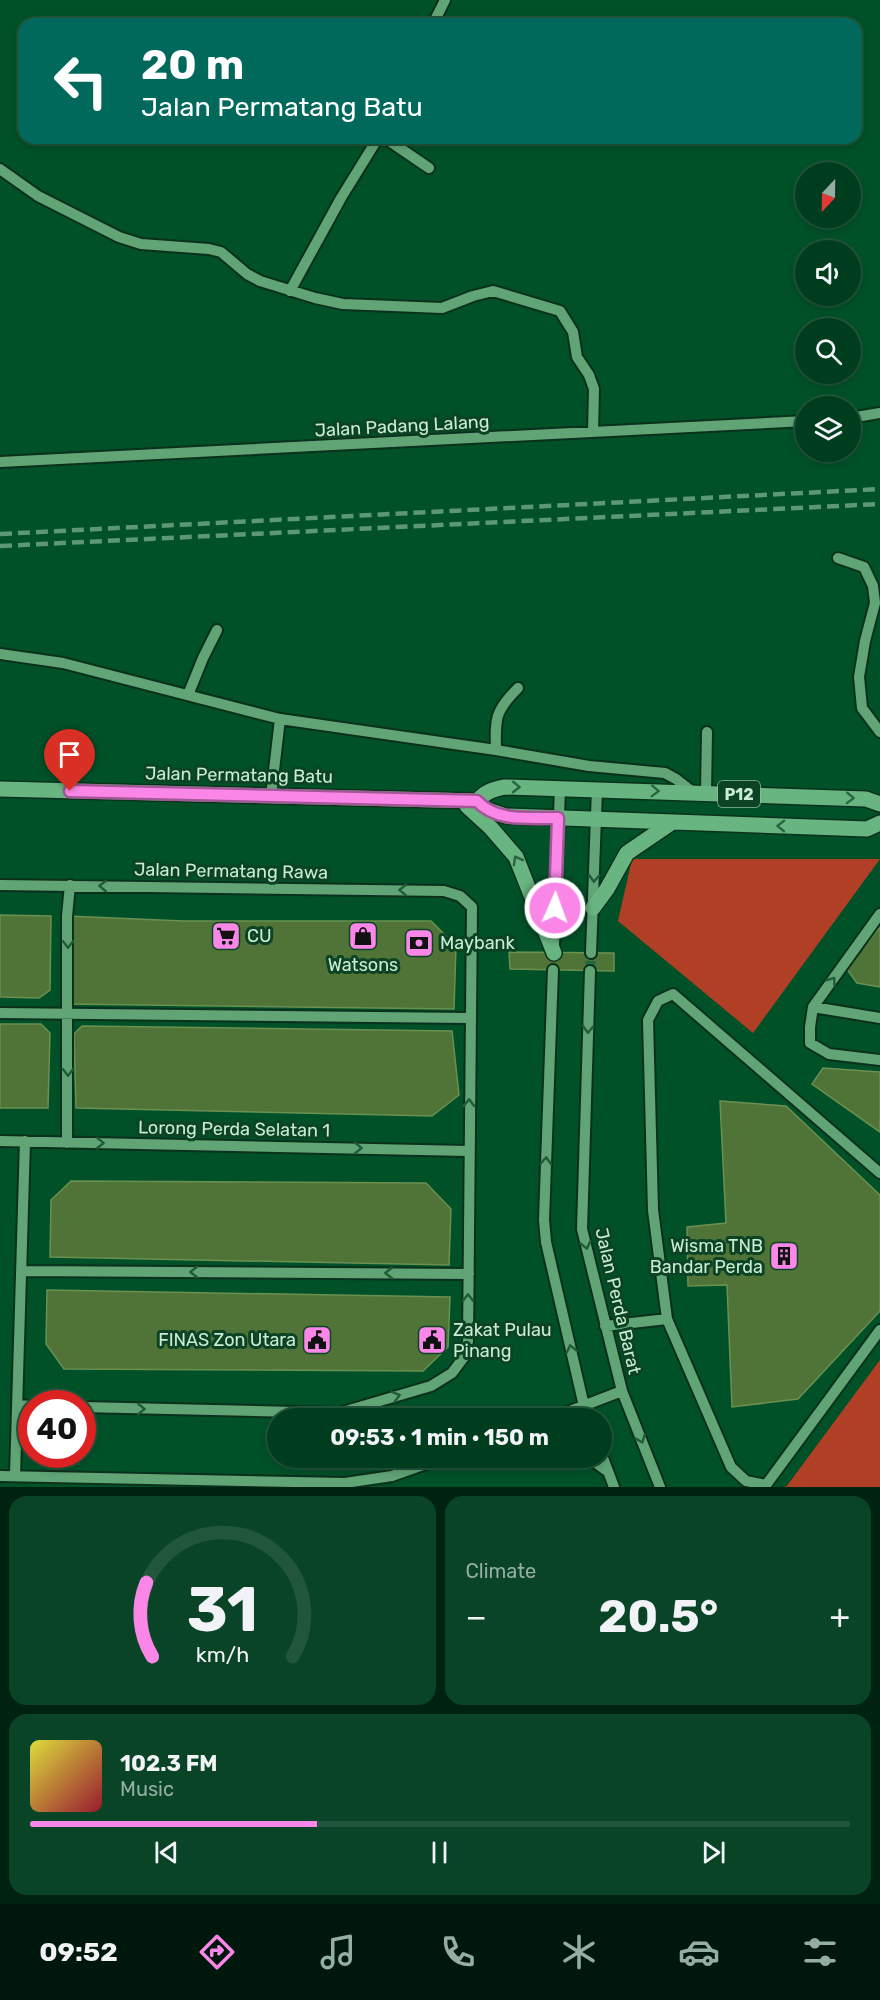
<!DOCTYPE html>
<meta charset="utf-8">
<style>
body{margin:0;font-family:Rubik,sans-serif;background:#0a4427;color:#f1f3f6;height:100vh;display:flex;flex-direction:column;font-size:22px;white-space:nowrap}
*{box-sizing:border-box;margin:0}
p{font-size:20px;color:#95aea4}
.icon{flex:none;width:33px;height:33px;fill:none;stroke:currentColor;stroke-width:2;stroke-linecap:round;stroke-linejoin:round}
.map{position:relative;height:1487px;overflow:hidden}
.details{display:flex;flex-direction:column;gap:9px;padding:9px;background:#002210;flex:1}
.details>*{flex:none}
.banner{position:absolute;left:18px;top:18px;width:844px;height:126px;border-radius:18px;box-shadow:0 3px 9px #0003,0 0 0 2px #22563c;background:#00695c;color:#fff;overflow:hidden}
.needle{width:39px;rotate:202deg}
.controls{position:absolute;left:795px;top:162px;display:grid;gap:12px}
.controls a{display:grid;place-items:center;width:66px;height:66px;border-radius:50%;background:#003d1e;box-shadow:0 3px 9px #0003,0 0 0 2px #22563c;font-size:30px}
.speed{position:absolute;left:18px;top:1390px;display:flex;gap:12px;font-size:30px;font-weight:700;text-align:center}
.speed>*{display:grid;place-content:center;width:78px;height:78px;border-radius:50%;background:#003d1e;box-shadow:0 3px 9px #0003,0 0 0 2px #22563c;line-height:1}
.speed .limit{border:9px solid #d22;background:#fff;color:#111}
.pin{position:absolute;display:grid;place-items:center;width:51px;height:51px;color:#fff;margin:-62px -26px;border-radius:50% 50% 50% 0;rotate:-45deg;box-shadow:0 0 6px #0007}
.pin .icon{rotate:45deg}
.me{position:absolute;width:66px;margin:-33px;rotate:2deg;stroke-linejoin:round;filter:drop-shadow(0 0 4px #0008)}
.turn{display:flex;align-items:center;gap:21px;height:126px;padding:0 24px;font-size:27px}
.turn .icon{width:78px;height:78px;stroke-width:2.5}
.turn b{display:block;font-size:42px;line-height:51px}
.big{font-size:45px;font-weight:700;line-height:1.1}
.details .tile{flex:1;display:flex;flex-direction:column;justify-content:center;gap:9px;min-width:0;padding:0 21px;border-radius:18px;background:#0a4427}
.details .dial{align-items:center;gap:0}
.dial svg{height:156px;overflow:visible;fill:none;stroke:#22563c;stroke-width:7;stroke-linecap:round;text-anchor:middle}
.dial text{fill:#f1f3f6;stroke:none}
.song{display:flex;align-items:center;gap:18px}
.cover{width:72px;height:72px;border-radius:9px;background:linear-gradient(135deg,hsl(60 70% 55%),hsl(350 70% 35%))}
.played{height:6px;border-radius:3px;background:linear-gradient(90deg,#fa87e7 35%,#22563c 35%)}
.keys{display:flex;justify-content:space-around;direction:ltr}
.heat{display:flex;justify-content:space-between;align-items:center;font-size:33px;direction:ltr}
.details .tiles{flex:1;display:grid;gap:9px;grid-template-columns:1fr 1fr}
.tile:last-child{grid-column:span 2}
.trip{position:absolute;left:267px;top:1408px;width:345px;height:60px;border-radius:30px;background:#003d1e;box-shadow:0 3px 9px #0003,0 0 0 2px #22563c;font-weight:700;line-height:60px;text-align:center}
.tabs{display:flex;height:96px;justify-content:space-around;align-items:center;background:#00180c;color:#95aea4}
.tabs .icon{width:42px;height:42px}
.tabs .selected{color:#fa87e7}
.tabs b{font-size:27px;color:#f1f3f6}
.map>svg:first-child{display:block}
.green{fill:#b13f26}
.building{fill:#507437;stroke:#6a9052;stroke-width:1.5}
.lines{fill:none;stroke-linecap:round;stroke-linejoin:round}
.minor-tunnel{stroke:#1e6842;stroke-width:10;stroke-dasharray:10 5;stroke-linecap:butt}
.minor-casing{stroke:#0c311b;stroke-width:14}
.major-casing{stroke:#0c311b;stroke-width:18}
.minor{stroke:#61a577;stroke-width:10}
.major{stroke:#69b582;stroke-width:15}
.rail{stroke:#5c9776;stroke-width:4.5;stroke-dasharray:12 6;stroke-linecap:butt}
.oneway{stroke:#276540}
.oneway2{stroke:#205c39}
.route-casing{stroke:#a25896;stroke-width:15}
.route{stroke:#fa87e7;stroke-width:10}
.labels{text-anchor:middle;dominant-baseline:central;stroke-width:6;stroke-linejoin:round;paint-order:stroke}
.shield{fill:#0b4324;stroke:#91b99e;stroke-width:1.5}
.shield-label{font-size:16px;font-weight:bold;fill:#caecd3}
.street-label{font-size:18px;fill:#caecd3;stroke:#0b4324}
.poi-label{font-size:18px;fill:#caecd3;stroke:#0b4324;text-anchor:start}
</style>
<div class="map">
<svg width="880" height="1487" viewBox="0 0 880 1487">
<rect width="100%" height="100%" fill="#005128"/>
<path class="green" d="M632,859H880L753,1033L618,921Z
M880,1360V1487H786Z"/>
<path class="building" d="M0,915L51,916L50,990L39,998L0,997Z
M67,916L184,921H431L456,946L454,1009L68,1004Z
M880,927V987L857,983L846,968Z
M509,952L614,953V971L510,969Z
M0,1024H41L50,1033L48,1108H0Z
M82,1026L452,1031L459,1095L432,1116L76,1108L74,1034Z
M823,1068L880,1072V1132L812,1084Z
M720,1101L786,1106L880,1195V1311L798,1399L732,1407L727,1285L688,1286L687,1227L726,1223Z
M71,1181L426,1183L451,1209L449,1265L50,1257L51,1200Z
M47,1290L450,1297L448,1347L423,1371L64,1369L46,1344Z"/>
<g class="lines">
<path class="minor-tunnel" d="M590,971L591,953"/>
<g class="minor-casing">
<path id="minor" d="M433,24L445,0
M385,138L429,168
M0,169L38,196L119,237L141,244L209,249L221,252L247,274L260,281L315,298L343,304L442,308L473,296L493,291L560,311L573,332L577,357L589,375L594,389L593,432
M290,291L341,198L378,138
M850,418L880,413
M0,462L806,421
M838,558L864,567L873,586L875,603L865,641L859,677L862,708L880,732
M0,654L63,663L280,719L496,750L589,766L665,773L676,779L694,793
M188,695L203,658L217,630
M496,750C495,718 495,711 518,688
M706,793L707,732
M271,796L280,719
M0,885L444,891L460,896L472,907L468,1341L464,1357L452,1373L431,1386L339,1413L82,1407
M880,914L813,1007L880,1018
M554,946L560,788
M591,953L597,789
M553,970L544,1220L546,1242L584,1406L588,1419
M590,971L582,1229L622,1391L660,1487
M813,1007L810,1027V1043L829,1054L880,1060
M0,1013L470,1018
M0,1141L468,1151
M67,1143V916L70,885
M880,1173L673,994L658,1001L648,1020L653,1210L667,1319L731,1467L746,1481L766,1485L880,1330
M21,1271L469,1274
M605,1326L667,1319
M17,1405L32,1406
M549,1419L622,1391
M602,1455L614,1487
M589,1458L607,1471
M0,1476L345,1483L392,1476L443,1458
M15,1476L25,1141"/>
</g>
<g class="major-casing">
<path id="major" d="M0,789L477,801L485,809L506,816L867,829L880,823
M477,801C485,792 493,789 505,787L866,799L880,804
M467,806L491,828L516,857L554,953
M593,908L607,889L627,853L671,823"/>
</g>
<use href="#minor" class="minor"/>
<use href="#major" class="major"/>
<path class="rail" d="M0,534L880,489
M0,546L880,504"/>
</g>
<defs><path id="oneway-chevron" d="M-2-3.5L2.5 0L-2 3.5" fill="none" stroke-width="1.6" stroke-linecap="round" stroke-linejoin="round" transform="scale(1.5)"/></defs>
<g class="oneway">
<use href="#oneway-chevron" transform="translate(516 787) rotate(1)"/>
<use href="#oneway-chevron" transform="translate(655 791) rotate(2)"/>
<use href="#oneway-chevron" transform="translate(850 798) rotate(2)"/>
<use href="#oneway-chevron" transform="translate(781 826) rotate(-179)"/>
<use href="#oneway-chevron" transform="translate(517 860) rotate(-119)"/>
</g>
<g class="oneway2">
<use href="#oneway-chevron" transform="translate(594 878) rotate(92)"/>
<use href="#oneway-chevron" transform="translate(103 886) rotate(-179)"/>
<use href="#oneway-chevron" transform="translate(403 890) rotate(-179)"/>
<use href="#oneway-chevron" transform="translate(68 944) rotate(89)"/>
<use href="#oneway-chevron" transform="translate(832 981) rotate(-54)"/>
<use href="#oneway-chevron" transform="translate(588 1029) rotate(92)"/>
<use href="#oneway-chevron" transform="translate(68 1072) rotate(90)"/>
<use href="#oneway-chevron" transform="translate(469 1103) rotate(-89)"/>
<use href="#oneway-chevron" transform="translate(100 1143) rotate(1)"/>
<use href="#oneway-chevron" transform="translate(358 1148) rotate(1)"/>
<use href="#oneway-chevron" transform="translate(546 1161) rotate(-88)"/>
<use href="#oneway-chevron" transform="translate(586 1245) rotate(77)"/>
<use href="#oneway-chevron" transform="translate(194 1272) rotate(-180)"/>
<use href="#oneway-chevron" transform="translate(389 1273) rotate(-180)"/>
<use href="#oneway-chevron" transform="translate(468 1298) rotate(-89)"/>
<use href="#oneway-chevron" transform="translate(571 1349) rotate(-103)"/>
<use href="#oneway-chevron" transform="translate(396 1396) rotate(-16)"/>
<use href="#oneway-chevron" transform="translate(141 1409) rotate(1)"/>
<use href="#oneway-chevron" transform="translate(641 1439) rotate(69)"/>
</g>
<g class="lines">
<g class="route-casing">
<path id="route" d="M70,791L477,801C497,823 531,817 558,818L555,908"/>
</g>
<use href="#route" class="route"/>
</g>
<defs>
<g id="supermarket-square" transform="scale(1.5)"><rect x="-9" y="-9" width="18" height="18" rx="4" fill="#fa87e7" stroke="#0b4324"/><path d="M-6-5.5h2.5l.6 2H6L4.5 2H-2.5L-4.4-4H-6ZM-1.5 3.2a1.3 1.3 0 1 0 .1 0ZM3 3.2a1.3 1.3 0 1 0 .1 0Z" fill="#111"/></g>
<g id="shop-square" transform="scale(1.5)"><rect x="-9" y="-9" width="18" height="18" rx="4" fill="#fa87e7" stroke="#0b4324"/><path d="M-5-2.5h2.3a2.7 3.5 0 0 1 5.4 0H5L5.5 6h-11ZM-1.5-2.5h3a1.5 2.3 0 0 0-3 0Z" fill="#111"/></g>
<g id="bank-square" transform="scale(1.5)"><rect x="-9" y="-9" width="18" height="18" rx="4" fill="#fa87e7" stroke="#0b4324"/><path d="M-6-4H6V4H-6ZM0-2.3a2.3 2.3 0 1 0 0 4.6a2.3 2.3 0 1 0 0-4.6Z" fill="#111"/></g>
<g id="building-square" transform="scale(1.5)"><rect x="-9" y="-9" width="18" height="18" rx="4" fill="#fa87e7" stroke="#0b4324"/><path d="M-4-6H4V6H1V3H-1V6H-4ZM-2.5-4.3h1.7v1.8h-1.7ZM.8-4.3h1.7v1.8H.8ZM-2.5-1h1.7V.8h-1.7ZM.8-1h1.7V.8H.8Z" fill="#111"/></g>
<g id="civic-square" transform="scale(1.5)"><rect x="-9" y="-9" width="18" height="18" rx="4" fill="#fa87e7" stroke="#0b4324"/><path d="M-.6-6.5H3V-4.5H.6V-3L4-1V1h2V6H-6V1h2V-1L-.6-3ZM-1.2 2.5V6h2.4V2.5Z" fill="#111"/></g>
</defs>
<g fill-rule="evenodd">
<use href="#supermarket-square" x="226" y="936"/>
<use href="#shop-square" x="363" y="936"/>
<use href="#bank-square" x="419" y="943"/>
<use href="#building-square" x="784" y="1256"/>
<use href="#civic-square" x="317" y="1340"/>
<use href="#civic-square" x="432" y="1340"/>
</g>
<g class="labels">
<rect class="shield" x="718" y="781" width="42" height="26" rx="4.5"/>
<g class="shield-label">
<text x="739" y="794">P12</text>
</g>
<g class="street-label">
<text transform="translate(402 426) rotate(-3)">Jalan Padang Lalang</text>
<text transform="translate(239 775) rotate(1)">Jalan Permatang Batu</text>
<text transform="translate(231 871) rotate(1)">Jalan Permatang Rawa</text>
<text transform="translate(234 1129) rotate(1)">Lorong Perda Selatan 1</text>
<text transform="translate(618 1301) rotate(77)">Jalan Perda Barat</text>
</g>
<g class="poi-label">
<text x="247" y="936">CU</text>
<text x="440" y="943">Maybank</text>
<text x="363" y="965" text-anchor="middle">Watsons</text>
<text x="763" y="1246" text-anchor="end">Wisma TNB<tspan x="763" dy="21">Bandar Perda</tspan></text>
<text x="453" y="1330">Zakat Pulau<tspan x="453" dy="21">Pinang</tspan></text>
<text x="296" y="1340" text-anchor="end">FINAS Zon Utara</text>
</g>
</g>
</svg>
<div class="controls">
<a><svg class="needle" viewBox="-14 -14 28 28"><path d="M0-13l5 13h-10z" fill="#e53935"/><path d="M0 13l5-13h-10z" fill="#95aea4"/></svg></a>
<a><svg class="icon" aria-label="sound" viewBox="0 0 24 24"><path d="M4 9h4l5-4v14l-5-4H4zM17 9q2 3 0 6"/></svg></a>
<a><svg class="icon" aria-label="search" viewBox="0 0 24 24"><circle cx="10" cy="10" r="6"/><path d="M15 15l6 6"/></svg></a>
<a><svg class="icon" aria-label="layers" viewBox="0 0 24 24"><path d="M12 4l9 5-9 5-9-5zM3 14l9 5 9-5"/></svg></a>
</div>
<div class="speed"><div class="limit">40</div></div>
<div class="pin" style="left:70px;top:791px;background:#d93025"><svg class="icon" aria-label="arrive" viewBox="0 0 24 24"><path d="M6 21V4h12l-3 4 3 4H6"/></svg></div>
<svg class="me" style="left:555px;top:908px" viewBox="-20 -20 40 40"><circle r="17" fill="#fa87e7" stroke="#fff" stroke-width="3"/><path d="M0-11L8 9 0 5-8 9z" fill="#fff"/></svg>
<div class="trip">09:53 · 1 min · 150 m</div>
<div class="banner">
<div class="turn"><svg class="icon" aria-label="left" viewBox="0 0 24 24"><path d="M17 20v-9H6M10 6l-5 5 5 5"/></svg><div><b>20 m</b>Jalan Permatang Batu</div></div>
</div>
</div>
<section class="details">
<div class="tiles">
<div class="tile dial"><svg viewBox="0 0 100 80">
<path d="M14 69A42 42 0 1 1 86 69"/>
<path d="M14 69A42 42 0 0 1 11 31" stroke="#fa87e7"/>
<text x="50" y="56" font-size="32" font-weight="700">31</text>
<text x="50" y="72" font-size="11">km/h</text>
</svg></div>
<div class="tile"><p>Climate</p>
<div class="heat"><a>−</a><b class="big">20.5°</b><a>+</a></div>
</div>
<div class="tile">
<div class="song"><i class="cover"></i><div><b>102.3 FM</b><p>Music</p></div></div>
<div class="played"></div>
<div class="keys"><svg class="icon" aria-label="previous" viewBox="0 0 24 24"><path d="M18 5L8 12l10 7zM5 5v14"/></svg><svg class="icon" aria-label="pause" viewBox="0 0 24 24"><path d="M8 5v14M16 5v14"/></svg><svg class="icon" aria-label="next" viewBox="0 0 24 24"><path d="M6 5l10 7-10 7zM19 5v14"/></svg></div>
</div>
</div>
</section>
<nav class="tabs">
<b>09:52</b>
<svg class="icon selected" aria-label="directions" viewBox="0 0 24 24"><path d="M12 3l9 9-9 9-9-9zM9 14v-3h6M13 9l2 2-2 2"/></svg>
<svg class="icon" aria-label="music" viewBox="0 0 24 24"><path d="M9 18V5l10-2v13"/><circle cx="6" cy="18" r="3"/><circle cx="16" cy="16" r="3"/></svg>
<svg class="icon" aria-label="phone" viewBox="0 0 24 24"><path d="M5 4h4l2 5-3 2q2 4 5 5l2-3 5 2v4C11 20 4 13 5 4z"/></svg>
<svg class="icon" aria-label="climate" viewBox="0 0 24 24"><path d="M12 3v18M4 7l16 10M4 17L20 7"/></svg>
<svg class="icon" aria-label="car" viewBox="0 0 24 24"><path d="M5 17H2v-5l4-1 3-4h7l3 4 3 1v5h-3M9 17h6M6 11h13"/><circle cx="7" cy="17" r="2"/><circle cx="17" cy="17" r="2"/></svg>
<svg class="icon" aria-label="filters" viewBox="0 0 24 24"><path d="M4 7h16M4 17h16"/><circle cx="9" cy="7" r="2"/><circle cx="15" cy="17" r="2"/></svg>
</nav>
